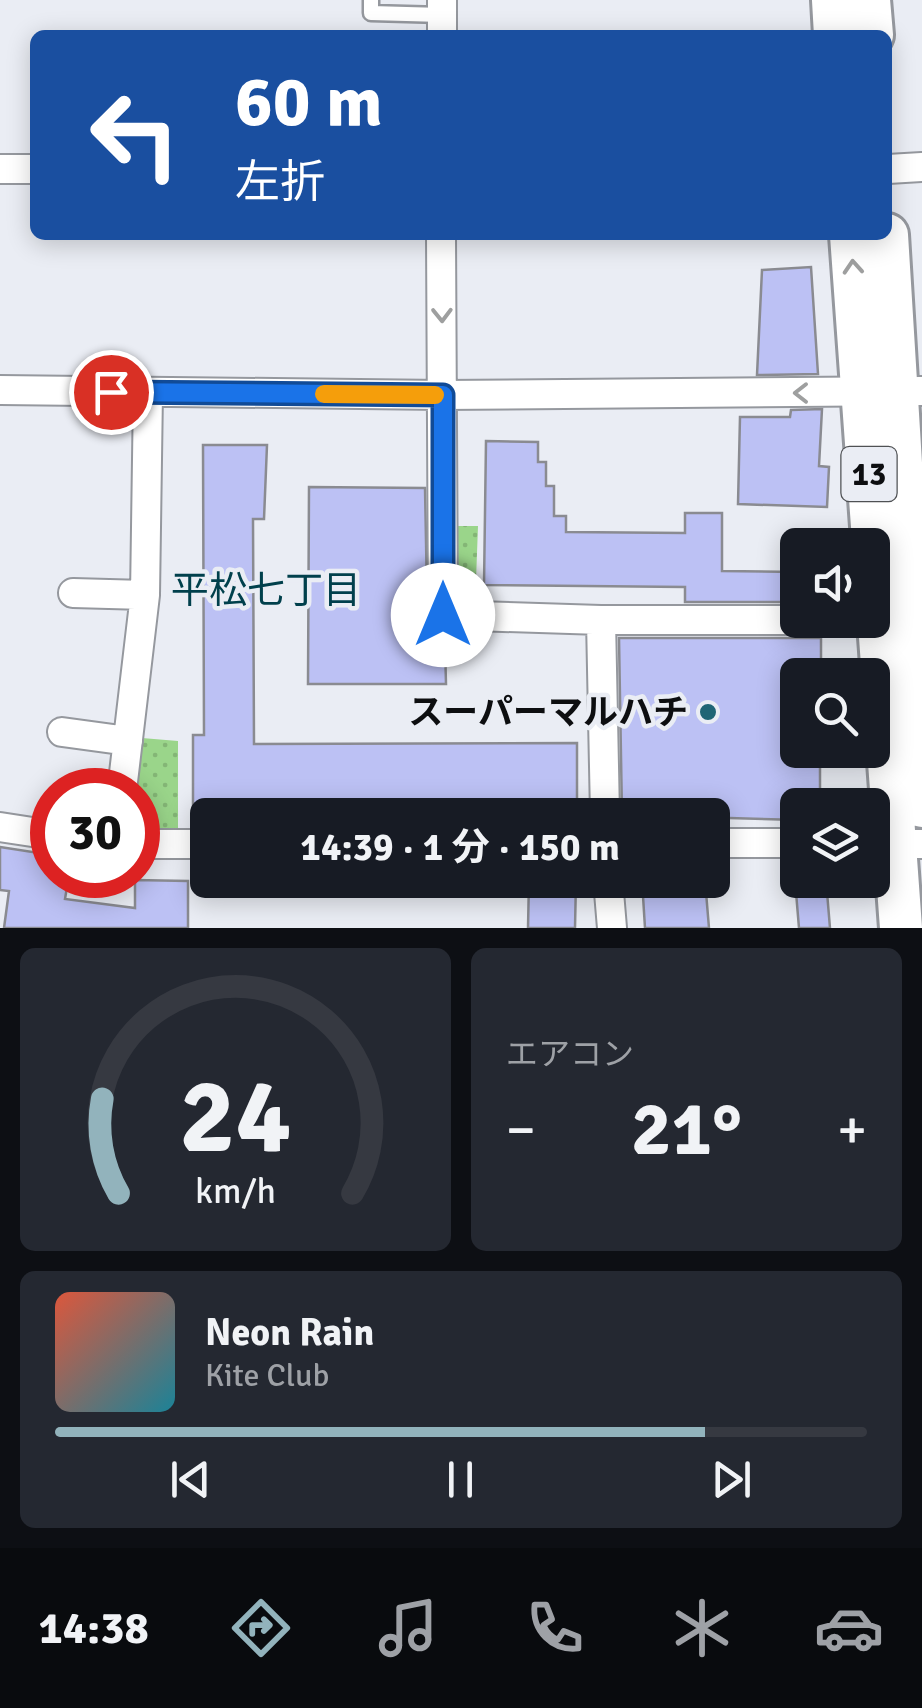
<!DOCTYPE html>
<html lang="ja">
<meta charset="utf-8">
<style>
body{margin:0;font-family:Signika,"Noto Sans JP",sans-serif;background:#242831;color:#f1f3f6;height:100vh;display:flex;flex-direction:column;font-size:38px;white-space:nowrap}
*{box-sizing:border-box;margin:0}
p{font-size:32px;color:#9ea1a6}
.icon{flex:none;width:55px;height:55px;fill:none;stroke:currentColor;stroke-width:2;stroke-linecap:round;stroke-linejoin:round}
.map{position:relative;height:928px;overflow:hidden}
.panel{display:flex;flex-direction:column;gap:20px;padding:20px;background:#0d0f14;flex:1}
.panel>*{flex:none}
.top-card{position:absolute;left:30px;top:30px;width:862px;height:210px;border-radius:15px;box-shadow:0 5px 25px #0003;background:#1a4fa0;color:#fff;overflow:hidden}
.fabs{position:absolute;left:780px;top:528px;display:grid;gap:20px}
.fabs a{display:grid;place-items:center;width:110px;height:110px;border-radius:15px;background:#171b24;box-shadow:0 5px 25px #0003;font-size:50px}
.speed{position:absolute;left:30px;top:768px;display:flex;gap:20px;font-size:50px;font-weight:700;text-align:center}
.speed>*{display:grid;place-content:center;width:130px;height:130px;border-radius:50%;background:#171b24;box-shadow:0 5px 25px #0003;line-height:1}
.speed .limit{border:15px solid #d22;background:#fff;color:#111}
.pin{position:absolute;display:grid;place-items:center;width:85px;height:85px;color:#fff;margin:-42px;border:5px solid #fff;border-radius:50%;box-shadow:0 2px 10px #0007}
.me{position:absolute;width:110px;margin:-55px;rotate:0deg;stroke-linejoin:round;filter:drop-shadow(0 0 8px #0008)}
.turn{display:flex;align-items:center;gap:35px;height:210px;padding:0 40px;font-size:45px}
.turn .icon{width:130px;height:130px;stroke-width:2.5}
.turn b{display:block;font-size:70px;line-height:85px}
.big{font-size:75px;font-weight:700;line-height:1.1}
.panel .widget{flex:1;display:flex;flex-direction:column;justify-content:center;gap:15px;min-width:0;padding:0 35px;border-radius:15px;background:#242831}
.panel .dial{align-items:center;gap:0}
.dial svg{height:260px;overflow:visible;fill:none;stroke:#363941;stroke-width:7;stroke-linecap:round;text-anchor:middle}
.dial text{fill:#f1f3f6;stroke:none}
.song{display:flex;align-items:center;gap:30px}
.cover{width:120px;height:120px;border-radius:15px;background:linear-gradient(135deg,hsl(10 70% 55%),hsl(190 70% 35%))}
.played{height:10px;border-radius:5px;background:linear-gradient(90deg,#92b3bc 80%,#363941 80%)}
.keys{display:flex;justify-content:space-around;direction:ltr}
.heat{display:flex;justify-content:space-between;align-items:center;font-size:55px;direction:ltr}
.panel .tiles{flex:1;display:grid;gap:20px;grid-template-columns:1fr 1fr}
.widget:last-child{grid-column:span 2}
.trip{position:absolute;left:190px;top:798px;width:540px;height:100px;border-radius:15px;background:#171b24;box-shadow:0 5px 25px #0003;font-weight:700;line-height:100px;text-align:center}
.menu{display:flex;height:160px;justify-content:space-around;align-items:center;background:#090b0e;color:#9ea1a6}
.menu .icon{width:70px;height:70px}
.menu .current{color:#92b3bc}
.menu b{font-size:45px;color:#f1f3f6}
.map>svg:first-child{display:block}
.grass{fill:url(#grass-dots)}
.building{fill:#bcc1f4;stroke:#8a8b91;stroke-width:2.5}
.lines{fill:none;stroke-linecap:round;stroke-linejoin:round}
.service-casing{stroke:#95989e;stroke-width:19}
.minor-casing{stroke:#95989e;stroke-width:32}
.primary-casing{stroke:#95989e;stroke-width:48}
.service{stroke:#fff;stroke-width:14}
.minor{stroke:#fff;stroke-width:28}
.primary{stroke:#fff;stroke-width:42}
.oneway{stroke:#9e9f9f}
.route-casing{stroke:#114b97;stroke-width:25}
.route{stroke:#1a73e8;stroke-width:18}
.slow{stroke:#f59e0b;stroke-width:18}
.poi-dot{fill:#1f6575;stroke:#eaedf4;stroke-width:4}
.labels{text-anchor:middle;dominant-baseline:central;stroke-width:9;stroke-linejoin:round;paint-order:stroke}
.shield{fill:#eaedf4;stroke:#4f5154;stroke-width:2.5}
.shield-label{font-size:32px;font-weight:bold;fill:#0d0e10}
.poi-label{font-size:35px;font-weight:bold;fill:#0d0e10;stroke:#eaedf4;text-anchor:end}
.neighbourhood-label{font-size:38px;fill:#01404c;stroke:#eaedf4}
</style>
<div class="map">
<svg width="922" height="928" viewBox="0 0 922 928">
<defs>
<pattern id="grass-dots" width="8" height="8" patternUnits="userSpaceOnUse" patternTransform="scale(2.5)"><rect width="8" height="8" fill="#9ad58a"/><path d="M2 2h.1M6 6h.1" fill="none" stroke="#84b676" stroke-width="1.8" stroke-linecap="round"/></pattern>
</defs>
<rect width="100%" height="100%" fill="#eaedf4"/>
<path class="grass" d="M455,526H478L475,608L453,602Z
M142,738L178,741V832L138,830V790H132Z"/>
<path class="building" d="M811,267L818,374L757,375L762,270Z
M822,409L819,466L829,467L827,507L738,504L740,417H790L791,410Z
M486,441L538,442V462H546V486H554V516H566V532L685,533V513H722V571L798,572V602H685V587L484,585Z
M203,445H267L264,519H253L254,744L577,743V807L193,808V735H204Z
M309,487L425,488L428,646H445L446,684H308Z
M619,638H821V675H798V750H820V805H798V820L622,815Z
M0,847L52,855V875H69L65,899L135,908V880L188,881V928H4L9,891L0,890Z
M529,880H576L575,928H528Z
M642,880H705L709,928H645Z
M795,880H826L830,928H799Z"/>
<g class="lines">
<g class="service-casing">
<path id="service" d="M371,0V13L442,15"/>
</g>
<g class="minor-casing">
<path id="minor" d="M442,35V0
M0,169H35
M888,169L922,167
M441,235L443,615L601,620H896
M0,390L443,395L922,391
M73,593L145,595
M601,620L605,815
M62,732L128,741
M122,790L145,595L148,392
M0,827L52,835
M712,843H798
M138,844H208
M872,844H922
M608,880L612,928"/>
</g>
<g class="primary-casing">
<path id="primary" d="M833,0L835,35
M869,0L872,35
M851,235L901,928
M887,235L922,806"/>
</g>
<use href="#service" class="service"/>
<use href="#minor" class="minor"/>
<use href="#primary" class="primary"/>
</g>
<defs><path id="oneway-chevron" d="M-2-3.5L2.5 0L-2 3.5" fill="none" stroke-width="1.6" stroke-linecap="round" stroke-linejoin="round" transform="scale(2.5)"/></defs>
<g class="oneway">
<use href="#oneway-chevron" transform="translate(853 267) rotate(-94)"/>
<use href="#oneway-chevron" transform="translate(442 315) rotate(89)"/>
<use href="#oneway-chevron" transform="translate(801 393) rotate(180)"/>
</g>
<g class="lines">
<g class="route-casing">
<path id="route" d="M111,392L443,395V615"/>
</g>
<use href="#route" class="route"/>
<path class="slow" d="M324,394L435,395"/>
</g>
<circle class="poi-dot" cx="708" cy="712" r="10"/>
<g class="labels">
<rect class="shield" x="841.5" y="447" width="55" height="54" rx="8"/>
<g class="shield-label">
<text x="869" y="474">13</text>
</g>
<g class="poi-label">
<text x="688" y="712">スーパーマルハチ</text>
</g>
<g class="neighbourhood-label">
<text x="266" y="590">平松七丁目</text>
</g>
</g>
</svg>
<div class="fabs">
<a><svg class="icon" aria-label="sound" viewBox="0 0 24 24"><path d="M4 9h4l5-4v14l-5-4H4zM17 9q2 3 0 6"/></svg></a>
<a><svg class="icon" aria-label="search" viewBox="0 0 24 24"><circle cx="10" cy="10" r="6"/><path d="M15 15l6 6"/></svg></a>
<a><svg class="icon" aria-label="layers" viewBox="0 0 24 24"><path d="M12 4l9 5-9 5-9-5zM3 14l9 5 9-5"/></svg></a>
</div>
<div class="speed"><div class="limit">30</div></div>
<div class="pin" style="left:111px;top:392px;background:#d93025"><svg class="icon" aria-label="arrive" viewBox="0 0 24 24"><path d="M6 21V4h12l-3 4 3 4H6"/></svg></div>
<svg class="me" style="left:443px;top:615px" viewBox="-20 -20 40 40"><circle r="19" fill="#fff"/><path d="M0-13L10 11 0 6-10 11z" fill="#1a73e8"/></svg>
<div class="trip">14:39 · 1 分 · 150 m</div>
<div class="top-card">
<div class="turn"><svg class="icon" aria-label="left" viewBox="0 0 24 24"><path d="M17 20v-9H6M10 6l-5 5 5 5"/></svg><div><b>60 m</b>左折</div></div>
</div>
</div>
<section class="panel">
<div class="tiles">
<div class="widget dial"><svg viewBox="0 0 100 80">
<path d="M14 69A42 42 0 1 1 86 69"/>
<path d="M14 69A42 42 0 0 1 9 40" stroke="#92b3bc"/>
<text x="50" y="56" font-size="32" font-weight="700">24</text>
<text x="50" y="72" font-size="11">km/h</text>
</svg></div>
<div class="widget"><p>エアコン</p>
<div class="heat"><a>−</a><b class="big">21°</b><a>+</a></div>
</div>
<div class="widget">
<div class="song"><i class="cover"></i><div><b>Neon Rain</b><p>Kite Club</p></div></div>
<div class="played"></div>
<div class="keys"><svg class="icon" aria-label="previous" viewBox="0 0 24 24"><path d="M18 5L8 12l10 7zM5 5v14"/></svg><svg class="icon" aria-label="pause" viewBox="0 0 24 24"><path d="M8 5v14M16 5v14"/></svg><svg class="icon" aria-label="next" viewBox="0 0 24 24"><path d="M6 5l10 7-10 7zM19 5v14"/></svg></div>
</div>
</div>
</section>
<nav class="menu">
<b>14:38</b>
<svg class="icon current" aria-label="directions" viewBox="0 0 24 24"><path d="M12 3l9 9-9 9-9-9zM9 14v-3h6M13 9l2 2-2 2"/></svg>
<svg class="icon" aria-label="music" viewBox="0 0 24 24"><path d="M9 18V5l10-2v13"/><circle cx="6" cy="18" r="3"/><circle cx="16" cy="16" r="3"/></svg>
<svg class="icon" aria-label="phone" viewBox="0 0 24 24"><path d="M5 4h4l2 5-3 2q2 4 5 5l2-3 5 2v4C11 20 4 13 5 4z"/></svg>
<svg class="icon" aria-label="climate" viewBox="0 0 24 24"><path d="M12 3v18M4 7l16 10M4 17L20 7"/></svg>
<svg class="icon" aria-label="car" viewBox="0 0 24 24"><path d="M5 17H2v-5l4-1 3-4h7l3 4 3 1v5h-3M9 17h6M6 11h13"/><circle cx="7" cy="17" r="2"/><circle cx="17" cy="17" r="2"/></svg>
</nav>
